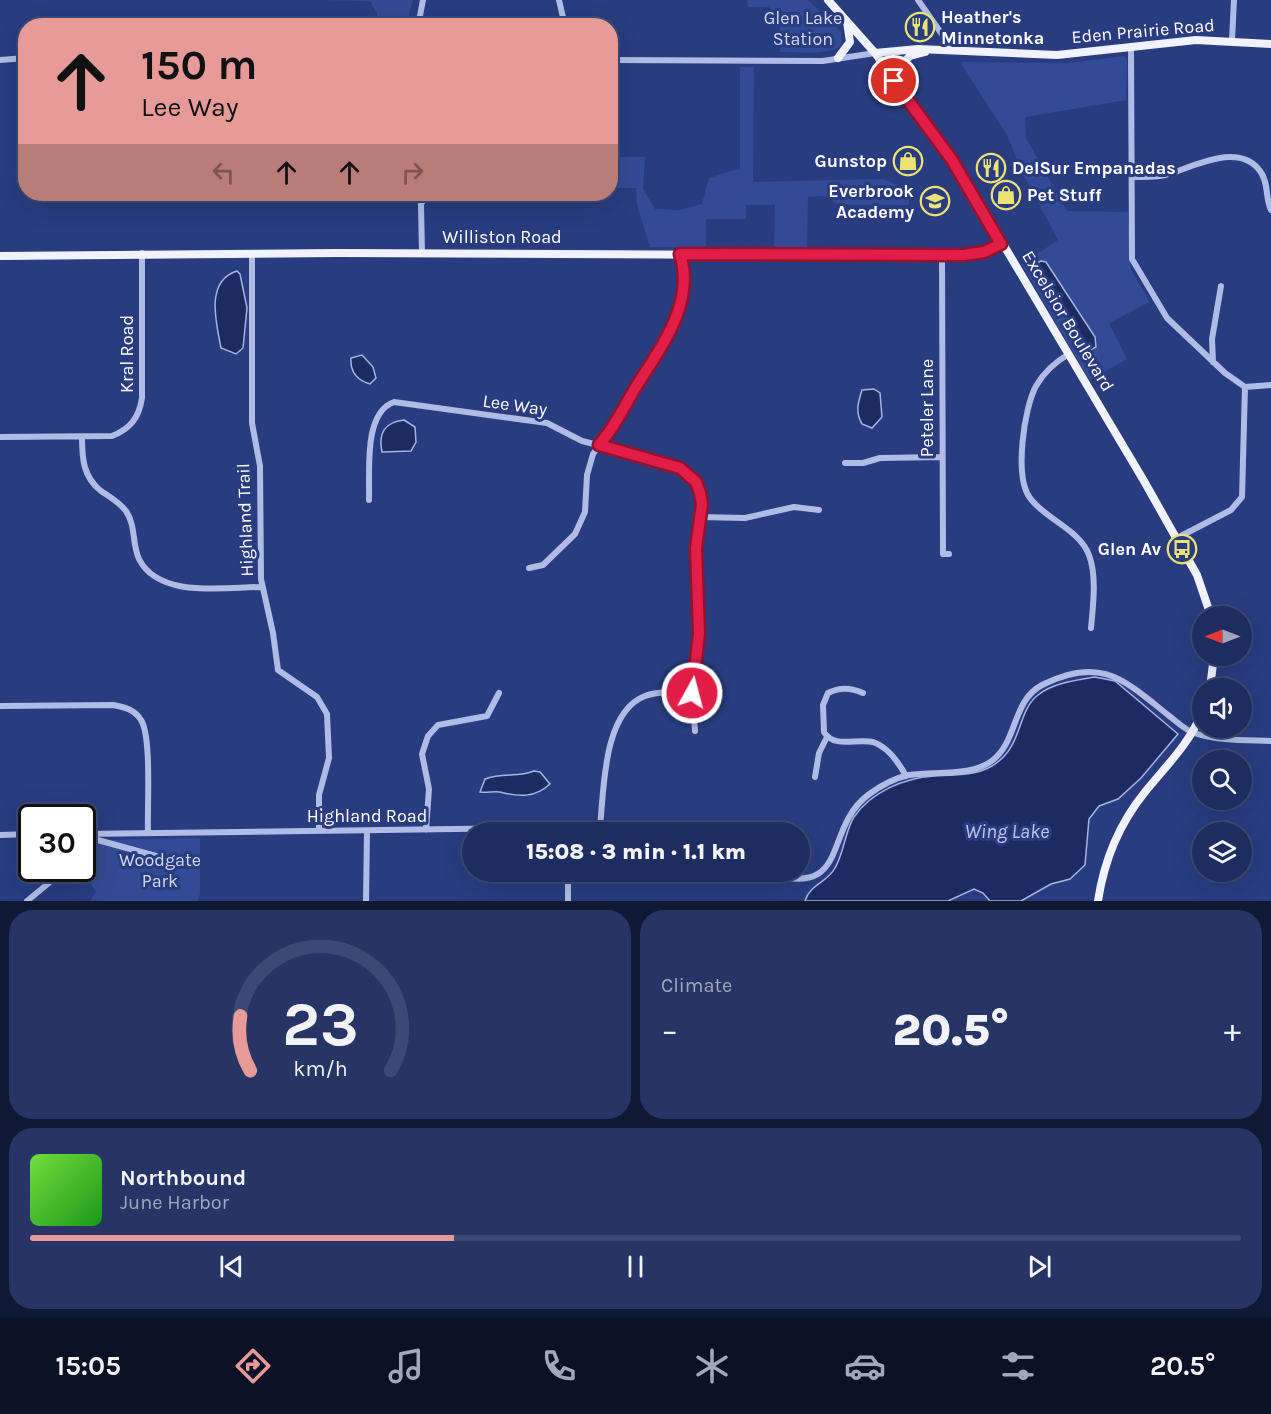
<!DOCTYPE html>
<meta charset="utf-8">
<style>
body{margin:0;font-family:Karla,sans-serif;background:#263565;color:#f1f3f6;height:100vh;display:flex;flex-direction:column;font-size:22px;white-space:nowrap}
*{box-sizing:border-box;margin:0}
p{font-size:20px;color:#a1a8bd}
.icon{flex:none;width:33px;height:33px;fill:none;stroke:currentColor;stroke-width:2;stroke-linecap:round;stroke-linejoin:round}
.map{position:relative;height:901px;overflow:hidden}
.drawer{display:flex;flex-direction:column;gap:9px;padding:9px;background:#101934;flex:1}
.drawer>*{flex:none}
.top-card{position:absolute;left:18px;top:18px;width:600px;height:183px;border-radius:24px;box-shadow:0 6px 24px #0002,0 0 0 2px #3c4974;background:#e69b98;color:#111;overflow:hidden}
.needle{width:39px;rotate:270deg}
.fabs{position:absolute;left:1192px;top:606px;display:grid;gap:12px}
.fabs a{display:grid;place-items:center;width:60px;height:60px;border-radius:50%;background:#1e2d5f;box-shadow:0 6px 24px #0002,0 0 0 2px #3c4974;font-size:30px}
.speed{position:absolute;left:18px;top:804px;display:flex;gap:12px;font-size:30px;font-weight:700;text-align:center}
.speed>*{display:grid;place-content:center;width:78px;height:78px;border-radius:50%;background:#1e2d5f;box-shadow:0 6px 24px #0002,0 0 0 2px #3c4974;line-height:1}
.speed .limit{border:3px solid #111;border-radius:9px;background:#fff;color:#111}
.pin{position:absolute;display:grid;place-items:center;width:51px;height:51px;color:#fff;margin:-26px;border:3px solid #fff;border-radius:50%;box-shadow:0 2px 6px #0007}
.me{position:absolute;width:66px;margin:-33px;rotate:7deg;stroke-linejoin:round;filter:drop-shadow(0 0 4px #0008)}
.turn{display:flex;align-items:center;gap:21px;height:126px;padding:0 24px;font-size:27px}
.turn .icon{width:78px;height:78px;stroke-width:2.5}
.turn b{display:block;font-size:42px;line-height:51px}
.lanes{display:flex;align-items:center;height:57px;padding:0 24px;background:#0003;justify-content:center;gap:30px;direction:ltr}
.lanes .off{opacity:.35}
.big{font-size:45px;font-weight:800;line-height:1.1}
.drawer .card{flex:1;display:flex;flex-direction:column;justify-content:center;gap:9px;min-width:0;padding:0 21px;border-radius:24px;background:#263565}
.drawer .dial{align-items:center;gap:0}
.dial svg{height:156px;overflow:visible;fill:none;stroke:#3c4974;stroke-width:7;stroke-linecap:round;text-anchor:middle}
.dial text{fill:#f1f3f6;stroke:none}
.song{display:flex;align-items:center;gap:18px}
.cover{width:72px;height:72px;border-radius:9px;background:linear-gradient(135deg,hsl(100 70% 55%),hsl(120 70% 35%))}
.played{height:6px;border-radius:3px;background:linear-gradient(90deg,#e69b98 35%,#3c4974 35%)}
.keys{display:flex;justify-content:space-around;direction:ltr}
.heat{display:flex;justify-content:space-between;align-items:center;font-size:33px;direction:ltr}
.drawer .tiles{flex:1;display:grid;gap:9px;grid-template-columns:1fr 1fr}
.card:last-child{grid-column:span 2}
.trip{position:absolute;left:462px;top:822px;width:348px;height:60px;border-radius:30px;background:#1e2d5f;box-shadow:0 6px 24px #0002,0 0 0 2px #3c4974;font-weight:800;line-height:60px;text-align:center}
.dock{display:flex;height:96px;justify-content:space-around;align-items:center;background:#0c1226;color:#a1a8bd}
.dock .icon{width:42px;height:42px}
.dock .on{color:#e69b98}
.dock b{font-size:27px;color:#f1f3f6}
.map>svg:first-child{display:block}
.green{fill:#334b96}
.water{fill:#1c2b60;stroke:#a4b4e5;stroke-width:1.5}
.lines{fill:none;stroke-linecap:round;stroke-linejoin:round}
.minor{stroke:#afbce5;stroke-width:6}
.major{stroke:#f0f2fd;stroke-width:8}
.route-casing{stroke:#92132f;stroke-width:15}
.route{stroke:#e11d48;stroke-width:10}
.labels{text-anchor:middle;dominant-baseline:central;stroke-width:6;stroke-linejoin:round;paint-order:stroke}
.poi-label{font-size:18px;font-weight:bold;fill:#fff;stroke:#283c7f;text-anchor:start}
.park-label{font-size:18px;fill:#d2daf4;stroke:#283c7f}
.street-label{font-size:18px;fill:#fff;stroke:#283c7f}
.water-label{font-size:20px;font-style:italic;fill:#bbc7ed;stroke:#283c7f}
</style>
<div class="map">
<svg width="1271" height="901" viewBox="0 0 1271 901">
<rect width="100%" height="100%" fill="#283c7f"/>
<path class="green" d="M320,0H413L409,13V25L377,26V13L370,1Z
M747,0H808L841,32L842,44C834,56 795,52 780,52V23L769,7H748Z
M1124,56L1127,59L1126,100L1025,117L1026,138L1067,211L1128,212L1131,270L1150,302L1109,323L1127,359L1089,380L1022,264L1058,240L1024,176L1007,135L960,62L1068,63Z
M740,67H754L753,182L883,179L909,190V205H840L824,196L808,197L807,248L774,247L775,205H746V219H706V247H650L637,205L636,188H611V157H645L643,189L655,209L680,210L702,204L709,178L740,168Z
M200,838V893L198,901H90L96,892L82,871L100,840Z"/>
<path class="water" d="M1041,261L1046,262L1095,337L1096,347L1090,350L1086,348L1038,274L1037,263Z
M237,271L240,274L247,308L243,348L236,354L221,348C216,322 205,281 237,271Z
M362,355L373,367L376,378L370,384C356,380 350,372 351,358Z
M874,389L880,393L882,417L872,428L862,424C855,412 858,403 862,390Z
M404,420L415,427L416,442L411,451L382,452C378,433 385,422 404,420Z
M1095,677L1115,681L1178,734L1141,778L1118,799L1099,806L1089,819L1085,865L1070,879L1051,884L1021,901H990L983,893L974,889L948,901H805C810,884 828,882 835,868C844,853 845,831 854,817C871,792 904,778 934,776C952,775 975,776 992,766C1024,747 1016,712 1038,695C1053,683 1077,680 1095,677Z
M534,771L540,772L550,784C535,798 519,797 500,792C494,791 487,793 480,792L485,779C502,772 518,778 534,771Z"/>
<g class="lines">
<path class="minor" d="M559,0L565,26
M918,0L953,50
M418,26L423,0
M1232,40L1234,0
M1131,47L1132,259L1167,318L1225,373L1245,387
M0,60L26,58
M610,60L823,61L875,53
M1132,177C1145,177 1157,178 1169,174C1195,166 1239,142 1260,171C1269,182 1265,198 1271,210
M252,253V423L260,466L261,579L273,633L278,670L317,697L327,714L329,758L319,795V831
M422,253L421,204L428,194
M942,256L943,554H949
M1069,354C1055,362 1044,372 1036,386C1024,408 1014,477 1030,498C1045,519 1079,529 1089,555C1097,576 1093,606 1091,628
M1213,362L1212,339L1221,286
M1245,387L1271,385
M0,437L112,436C130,429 139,418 142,398V253
M82,437C82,458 83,477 101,491C110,497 119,502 126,511C136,526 132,544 139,559C159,599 225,587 262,587
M845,463H863L880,458L942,457
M369,500C370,472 363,413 394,402L547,423L582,441L670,463L689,474L696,482L702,504L696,547L699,634L692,693L695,731
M699,517L745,518L794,507L819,510
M1175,539L1231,510L1242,497L1245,387
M529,568L543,565L575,534L585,512L587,475L593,454L613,427L679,310L684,280L680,254
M863,693C852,688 839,687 828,693L823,705L824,732C834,749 857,738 873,742C888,747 899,763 906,776
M0,706L113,705C125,707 135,710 141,720C152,737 147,809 148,833
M815,777L819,753L827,737
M600,827C604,789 603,712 645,696C660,690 677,693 692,693
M426,830L429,789L422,754L428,736L438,725L487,716L499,693
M82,834L600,827L651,832
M0,835L32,834
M94,839L156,856L157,861
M82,856L91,847L95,837
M568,872V901
M762,872C853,901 821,831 868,795C880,786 895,778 909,775C935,771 972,777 993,760C1018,740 1012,701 1042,685C1101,656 1123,679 1168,715C1176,721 1185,730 1194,733C1218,741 1246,740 1271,741
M27,901L67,868
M366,901L367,831"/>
<path class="major" d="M828,0L875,53L962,175L1144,481L1197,575L1211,616
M875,53L918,49L1057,55L1196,40L1271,44
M838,58L850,42L847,22
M901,90L902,64L910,56L925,52
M0,256L339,253L942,256L984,252L1001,244
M1210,688L1214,656
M1098,901C1104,861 1119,824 1145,792C1166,766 1191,742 1203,710"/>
</g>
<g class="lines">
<g class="route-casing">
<path id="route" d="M692,693L699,634L696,548L702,504L700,493L696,482L680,468L599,445C614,428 623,409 634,390C659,349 696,305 680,254L964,255L984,252L1001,244L952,160L894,81"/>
</g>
<use href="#route" class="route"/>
</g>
<defs>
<g id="restaurant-ring" transform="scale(1.5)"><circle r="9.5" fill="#283c7f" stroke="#ece376" stroke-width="1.5"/><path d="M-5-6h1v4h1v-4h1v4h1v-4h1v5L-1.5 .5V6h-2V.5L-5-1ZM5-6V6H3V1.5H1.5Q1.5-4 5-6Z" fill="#ece376"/></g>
<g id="shop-ring" transform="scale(1.5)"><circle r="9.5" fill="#283c7f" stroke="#ece376" stroke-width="1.5"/><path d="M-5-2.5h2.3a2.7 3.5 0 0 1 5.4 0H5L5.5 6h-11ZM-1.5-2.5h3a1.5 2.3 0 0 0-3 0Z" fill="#ece376"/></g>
<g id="school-ring" transform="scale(1.5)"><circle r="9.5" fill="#283c7f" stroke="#ece376" stroke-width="1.5"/><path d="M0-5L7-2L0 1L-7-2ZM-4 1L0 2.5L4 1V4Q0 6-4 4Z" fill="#ece376"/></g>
<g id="bus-ring" transform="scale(1.5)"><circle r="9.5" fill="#283c7f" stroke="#ece376" stroke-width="1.5"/><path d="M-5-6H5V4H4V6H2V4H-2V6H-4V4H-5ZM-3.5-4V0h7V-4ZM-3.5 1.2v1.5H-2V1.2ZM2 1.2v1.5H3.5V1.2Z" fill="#ece376"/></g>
</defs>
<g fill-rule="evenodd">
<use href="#restaurant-ring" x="920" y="27"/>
<use href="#shop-ring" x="908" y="161"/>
<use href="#restaurant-ring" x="991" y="168"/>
<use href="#shop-ring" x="1006" y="195"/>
<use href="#school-ring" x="935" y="201"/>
<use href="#bus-ring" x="1182" y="549"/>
</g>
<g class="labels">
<g class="poi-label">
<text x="941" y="17">Heather's<tspan x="941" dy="21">Minnetonka</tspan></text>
<text x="887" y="161" text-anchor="end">Gunstop</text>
<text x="1012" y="168">DelSur Empanadas</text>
<text x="914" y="191" text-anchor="end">Everbrook<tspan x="914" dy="21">Academy</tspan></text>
<text x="1027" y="195">Pet Stuff</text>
<text x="1161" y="549" text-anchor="end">Glen Av</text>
</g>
<g class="park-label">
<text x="803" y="18">Glen Lake<tspan x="803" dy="21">Station</tspan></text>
<text x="160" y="860">Woodgate<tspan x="160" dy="21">Park</tspan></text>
</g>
<g class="street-label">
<text transform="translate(1143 31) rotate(-5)">Eden Prairie Road</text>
<text x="502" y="237">Williston Road</text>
<text transform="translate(1068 321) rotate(59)">Excelsior Boulevard</text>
<text transform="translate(127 354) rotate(-90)">Kral Road</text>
<text transform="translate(515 405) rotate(8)">Lee Way</text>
<text transform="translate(927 408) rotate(-90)">Peteler Lane</text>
<text transform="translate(245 520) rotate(-92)">Highland Trail</text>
<text x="367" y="816">Highland Road</text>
</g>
<g class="water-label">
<text x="1007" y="831">Wing Lake</text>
</g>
</g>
</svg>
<div class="fabs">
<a><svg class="needle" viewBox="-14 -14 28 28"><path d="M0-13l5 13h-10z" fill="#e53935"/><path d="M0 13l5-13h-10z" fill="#a1a8bd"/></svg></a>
<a><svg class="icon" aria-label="sound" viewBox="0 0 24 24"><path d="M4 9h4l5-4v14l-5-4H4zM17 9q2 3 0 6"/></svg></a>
<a><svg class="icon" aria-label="search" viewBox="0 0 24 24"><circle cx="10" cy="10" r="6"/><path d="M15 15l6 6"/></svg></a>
<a><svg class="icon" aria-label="layers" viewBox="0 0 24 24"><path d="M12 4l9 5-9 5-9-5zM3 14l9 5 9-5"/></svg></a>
</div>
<div class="speed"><div class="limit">30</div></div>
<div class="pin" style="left:894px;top:81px;background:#d93025"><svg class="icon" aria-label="arrive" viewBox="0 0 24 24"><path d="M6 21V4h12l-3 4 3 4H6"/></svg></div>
<svg class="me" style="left:692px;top:693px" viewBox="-20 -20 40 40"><circle r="17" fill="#e11d48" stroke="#fff" stroke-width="3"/><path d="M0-11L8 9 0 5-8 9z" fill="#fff"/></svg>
<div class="trip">15:08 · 3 min · 1.1 km</div>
<div class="top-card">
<div class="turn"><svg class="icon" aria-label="ahead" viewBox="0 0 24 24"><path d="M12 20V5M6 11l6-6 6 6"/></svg><div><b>150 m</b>Lee Way</div></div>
<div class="lanes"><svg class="icon off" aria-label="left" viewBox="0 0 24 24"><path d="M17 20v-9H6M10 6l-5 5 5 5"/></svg><svg class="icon" aria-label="ahead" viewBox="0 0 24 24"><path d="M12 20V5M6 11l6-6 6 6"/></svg><svg class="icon" aria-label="ahead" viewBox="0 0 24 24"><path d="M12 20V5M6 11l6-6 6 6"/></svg><svg class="icon off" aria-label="right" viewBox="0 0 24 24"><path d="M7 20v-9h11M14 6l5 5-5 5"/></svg></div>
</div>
</div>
<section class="drawer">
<div class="tiles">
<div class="card dial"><svg viewBox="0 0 100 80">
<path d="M14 69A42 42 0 1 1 86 69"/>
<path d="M14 69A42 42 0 0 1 9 41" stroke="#e69b98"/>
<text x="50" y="56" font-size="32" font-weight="700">23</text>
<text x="50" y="72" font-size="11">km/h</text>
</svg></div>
<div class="card"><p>Climate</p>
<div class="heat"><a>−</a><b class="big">20.5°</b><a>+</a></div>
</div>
<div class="card">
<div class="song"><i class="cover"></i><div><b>Northbound</b><p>June Harbor</p></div></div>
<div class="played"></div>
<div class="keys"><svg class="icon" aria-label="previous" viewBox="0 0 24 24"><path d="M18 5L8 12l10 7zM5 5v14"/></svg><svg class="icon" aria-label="pause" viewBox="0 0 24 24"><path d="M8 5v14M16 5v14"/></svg><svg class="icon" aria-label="next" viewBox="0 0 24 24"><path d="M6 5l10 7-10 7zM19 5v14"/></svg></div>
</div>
</div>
</section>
<nav class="dock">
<b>15:05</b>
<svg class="icon on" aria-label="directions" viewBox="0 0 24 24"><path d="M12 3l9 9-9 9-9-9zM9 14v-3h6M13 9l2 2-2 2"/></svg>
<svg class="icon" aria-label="music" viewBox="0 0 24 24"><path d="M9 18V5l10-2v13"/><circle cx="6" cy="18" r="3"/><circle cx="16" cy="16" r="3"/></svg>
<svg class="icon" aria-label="phone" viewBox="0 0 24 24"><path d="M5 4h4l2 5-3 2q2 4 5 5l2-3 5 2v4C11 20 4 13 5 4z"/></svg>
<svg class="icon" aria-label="climate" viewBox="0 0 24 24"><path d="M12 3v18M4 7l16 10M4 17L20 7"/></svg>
<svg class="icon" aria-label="car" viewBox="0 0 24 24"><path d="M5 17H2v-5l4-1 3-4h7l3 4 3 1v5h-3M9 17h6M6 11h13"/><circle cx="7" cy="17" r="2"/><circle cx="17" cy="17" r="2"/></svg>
<svg class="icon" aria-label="filters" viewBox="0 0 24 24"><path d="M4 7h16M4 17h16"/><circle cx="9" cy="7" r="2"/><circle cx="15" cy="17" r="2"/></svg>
<b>20.5°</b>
</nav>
